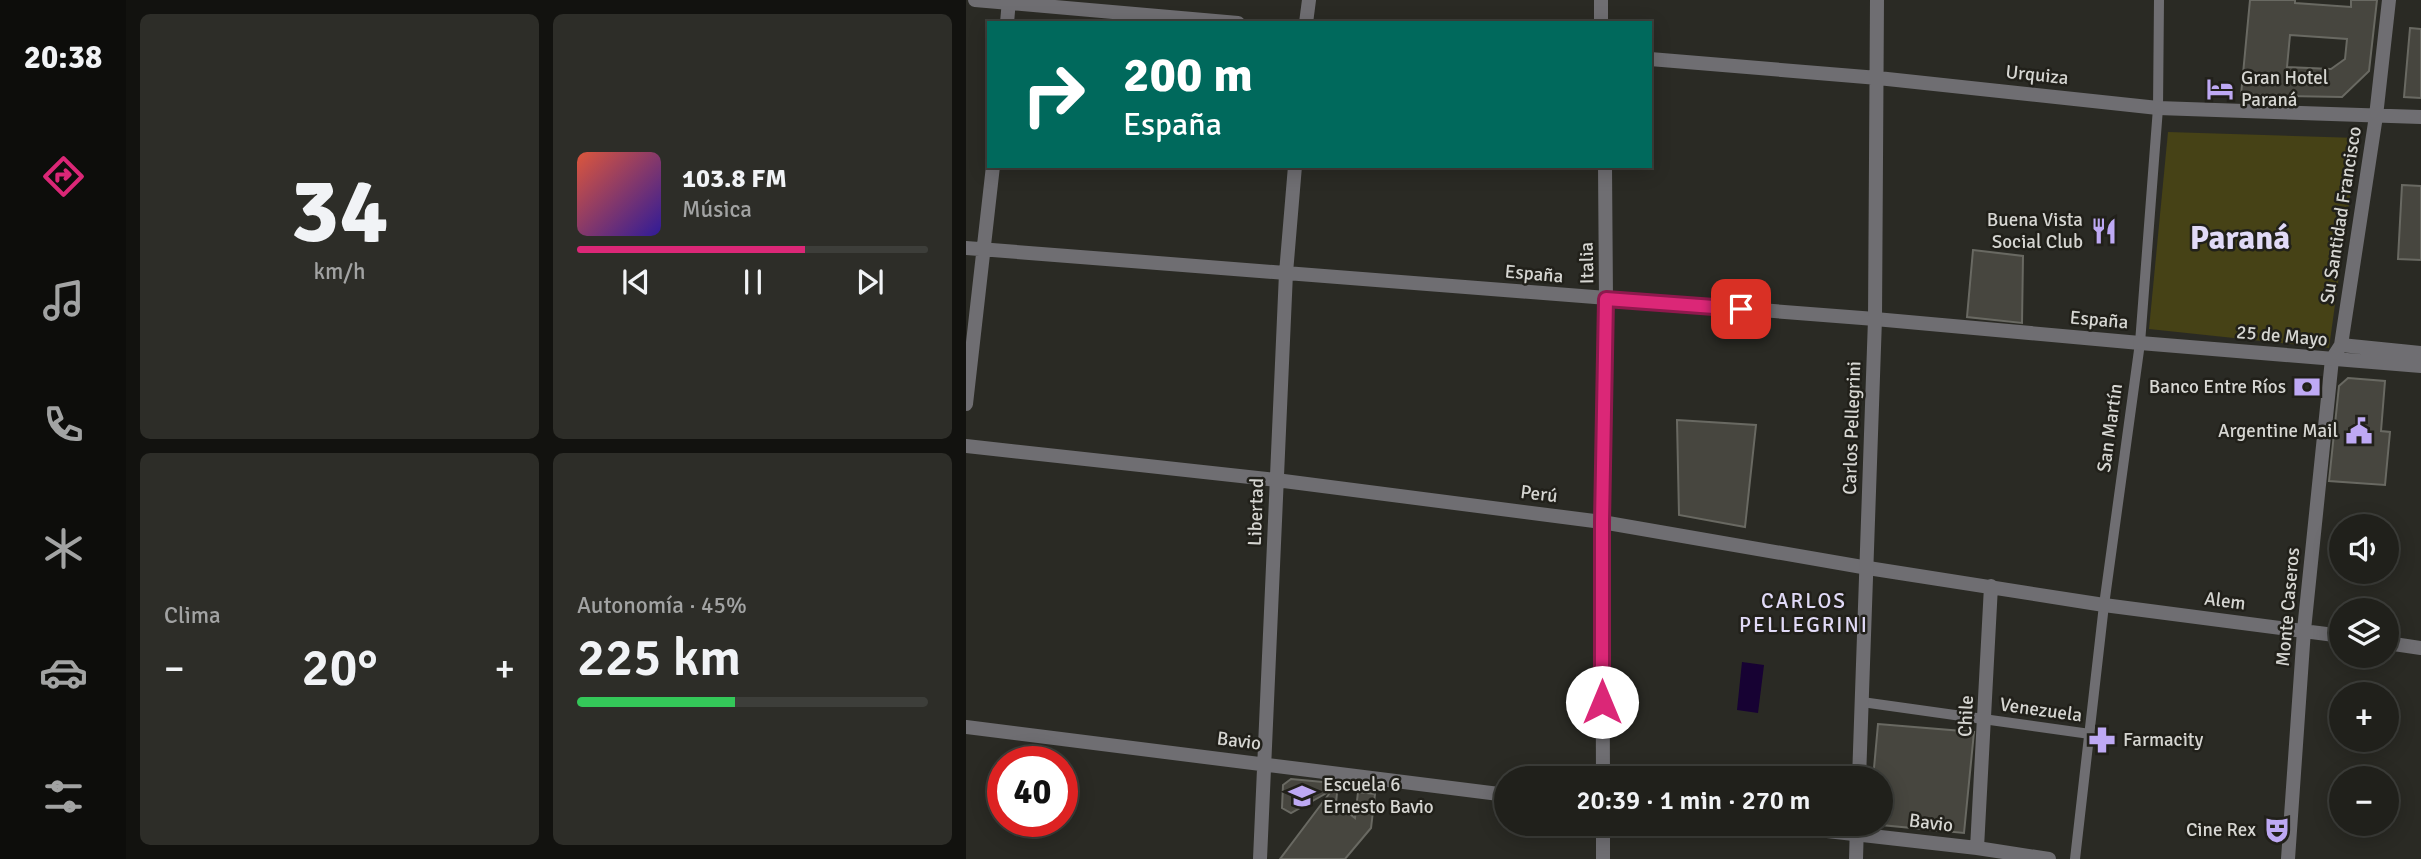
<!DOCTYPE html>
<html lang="es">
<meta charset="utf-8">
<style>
body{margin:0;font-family:Signika,sans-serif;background:#2d2d28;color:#f1f3f6;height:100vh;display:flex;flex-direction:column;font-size:26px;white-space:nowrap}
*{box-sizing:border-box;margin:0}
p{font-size:23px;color:#a2a3a3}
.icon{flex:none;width:38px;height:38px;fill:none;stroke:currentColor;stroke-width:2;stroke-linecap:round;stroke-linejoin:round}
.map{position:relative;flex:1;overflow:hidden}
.side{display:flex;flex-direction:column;gap:14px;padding:14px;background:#12120f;width:840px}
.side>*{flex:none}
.top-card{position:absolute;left:21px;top:21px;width:665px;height:147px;border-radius:0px;box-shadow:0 4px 18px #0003,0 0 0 2px #3d3e3a;background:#00695c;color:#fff;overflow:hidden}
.fabs{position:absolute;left:1363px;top:514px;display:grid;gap:14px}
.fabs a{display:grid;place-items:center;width:70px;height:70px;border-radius:50%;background:#20201b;box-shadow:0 4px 18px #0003,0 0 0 2px #3d3e3a;font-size:35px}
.speed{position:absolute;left:21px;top:746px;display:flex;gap:14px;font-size:35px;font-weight:700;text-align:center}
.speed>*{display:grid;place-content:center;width:91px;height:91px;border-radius:50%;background:#20201b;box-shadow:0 4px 18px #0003,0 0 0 2px #3d3e3a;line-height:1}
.speed .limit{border:10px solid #d22;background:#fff;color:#111}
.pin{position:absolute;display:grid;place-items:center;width:60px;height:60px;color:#fff;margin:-30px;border-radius:14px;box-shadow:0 4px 10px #0006}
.me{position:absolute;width:77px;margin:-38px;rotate:0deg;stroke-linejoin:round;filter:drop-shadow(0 0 5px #0008)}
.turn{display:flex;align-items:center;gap:24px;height:147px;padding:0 21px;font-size:32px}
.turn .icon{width:91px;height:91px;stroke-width:2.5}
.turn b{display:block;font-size:49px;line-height:60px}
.big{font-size:52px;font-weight:600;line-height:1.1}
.side .card{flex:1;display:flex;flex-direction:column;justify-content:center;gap:10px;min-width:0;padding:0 24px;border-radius:10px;background:#2d2d28}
.side .dial{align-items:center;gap:0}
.dial b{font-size:91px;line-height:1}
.song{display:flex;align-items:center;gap:21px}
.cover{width:84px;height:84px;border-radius:10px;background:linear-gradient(135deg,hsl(10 70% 55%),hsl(250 70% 35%))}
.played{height:7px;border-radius:4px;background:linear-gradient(90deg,#db2777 65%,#3d3e3a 65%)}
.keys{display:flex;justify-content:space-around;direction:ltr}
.heat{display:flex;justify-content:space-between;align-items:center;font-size:38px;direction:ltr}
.charge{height:10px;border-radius:5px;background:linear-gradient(90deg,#34c759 45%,#3d3e3a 0)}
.side .tiles{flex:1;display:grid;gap:14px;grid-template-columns:repeat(2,1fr)}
.trip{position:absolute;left:528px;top:766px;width:399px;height:70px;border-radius:35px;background:#20201b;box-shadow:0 4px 18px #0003,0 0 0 2px #3d3e3a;font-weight:600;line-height:70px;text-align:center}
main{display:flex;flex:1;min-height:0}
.tab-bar{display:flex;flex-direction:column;width:126px;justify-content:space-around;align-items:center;background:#0d0d0b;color:#a2a3a3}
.tab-bar .icon{width:49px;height:49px}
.tab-bar .active{color:#db2777}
.tab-bar b{font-size:32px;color:#f1f3f6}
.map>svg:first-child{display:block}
.green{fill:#464216}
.water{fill:#170233}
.building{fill:#47463f;stroke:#696962;stroke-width:2;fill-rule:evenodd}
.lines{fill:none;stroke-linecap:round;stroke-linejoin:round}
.pedestrian{stroke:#6f6e72;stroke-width:10}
.minor{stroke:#6f6e72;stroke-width:14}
.tertiary{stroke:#6f6e72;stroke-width:14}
.route-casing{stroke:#8e194d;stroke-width:18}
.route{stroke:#db2777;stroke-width:12}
.labels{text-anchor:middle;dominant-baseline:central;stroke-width:5;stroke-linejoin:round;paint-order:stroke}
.street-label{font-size:19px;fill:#d6d6d2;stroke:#21201a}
.poi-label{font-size:19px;fill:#d6d6d2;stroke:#21201a;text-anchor:end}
.neighbourhood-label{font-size:21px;letter-spacing:2px;fill:#e1daf7;stroke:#21201a}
.town-label{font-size:33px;font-weight:bold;fill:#e1daf7;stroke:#21201a}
</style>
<main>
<nav class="tab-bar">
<b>20:38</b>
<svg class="icon active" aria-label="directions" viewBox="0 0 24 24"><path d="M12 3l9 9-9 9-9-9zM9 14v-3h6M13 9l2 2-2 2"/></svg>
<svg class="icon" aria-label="music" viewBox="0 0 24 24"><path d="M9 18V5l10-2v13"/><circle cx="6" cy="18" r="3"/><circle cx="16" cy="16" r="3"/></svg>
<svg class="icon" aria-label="phone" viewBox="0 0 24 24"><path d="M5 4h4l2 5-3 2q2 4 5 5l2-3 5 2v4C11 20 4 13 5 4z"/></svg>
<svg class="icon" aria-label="climate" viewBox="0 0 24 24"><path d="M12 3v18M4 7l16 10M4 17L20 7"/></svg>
<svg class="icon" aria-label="car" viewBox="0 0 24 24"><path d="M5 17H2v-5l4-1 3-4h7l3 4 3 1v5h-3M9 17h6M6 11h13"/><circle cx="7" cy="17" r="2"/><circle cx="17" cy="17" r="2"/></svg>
<svg class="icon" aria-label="filters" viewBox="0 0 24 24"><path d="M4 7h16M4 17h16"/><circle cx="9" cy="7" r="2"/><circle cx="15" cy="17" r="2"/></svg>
</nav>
<section class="side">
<div class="tiles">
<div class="card dial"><b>34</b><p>km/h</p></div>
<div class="card">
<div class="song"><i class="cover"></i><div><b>103.8 FM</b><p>Música</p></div></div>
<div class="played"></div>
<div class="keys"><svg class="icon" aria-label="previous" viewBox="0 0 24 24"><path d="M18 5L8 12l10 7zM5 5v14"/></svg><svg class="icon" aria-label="pause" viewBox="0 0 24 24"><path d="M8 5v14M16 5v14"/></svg><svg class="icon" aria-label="next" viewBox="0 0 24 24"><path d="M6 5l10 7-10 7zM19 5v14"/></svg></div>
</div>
<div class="card"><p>Clima</p>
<div class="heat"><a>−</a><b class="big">20°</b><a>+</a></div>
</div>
<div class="card"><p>Autonomía · 45%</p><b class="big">225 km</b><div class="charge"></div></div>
</div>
</section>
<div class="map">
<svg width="1455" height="859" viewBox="0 0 1455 859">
<rect width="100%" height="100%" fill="#2a2a24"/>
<path class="green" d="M1202,132L1392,138L1363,348L1183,329Z"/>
<path class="water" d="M776,662L798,665L792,713L771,710Z"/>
<path class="building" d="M1284,0H1329V3L1385,7V0H1411L1403,71L1376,97L1275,95ZM1324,35L1381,39L1379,59L1365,69L1321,67Z
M1444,28L1455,29V98L1438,97Z
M1436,185L1455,186V260L1432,259Z
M1007,250L1057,256L1056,323L1001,317Z
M1382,378L1419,381L1415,431L1424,432L1419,485L1363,481L1373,386Z
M711,420L790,425L779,527L713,515Z
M912,724L1008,732L998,833L915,825V779H907Z
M325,779L357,782L369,786L372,783L370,803L389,818L392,792L409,794L405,828L379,859H314L366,790L325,813L316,808L317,785Z"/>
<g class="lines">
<path class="pedestrian" d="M896,702L1124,734
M1109,859L1138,605L1174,343L1192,108L1193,0"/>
<path class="minor" d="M41,23L43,0
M340,23L343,0
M0,248L909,319L1174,343
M0,404L27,166
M0,446L310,480L636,522L902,568L1138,605L1376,636
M1421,643L1455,648
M0,727L541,795
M800,824L1011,848L1083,859
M1011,848L1025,586
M294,859L320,273L329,166
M1322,859L1338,630L1366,359"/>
<path class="tertiary" d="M9,0L272,23
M635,23V0
M684,59L912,78L1192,108L1455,117
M1174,343L1455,366
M1375,345L1455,353
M1366,359L1375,345L1410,116L1423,0
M637,779L636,522L640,299L639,166
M893,779L909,319L911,0
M637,859V824
M890,859L891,824"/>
</g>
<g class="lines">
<g class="route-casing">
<path id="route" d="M636,702V522L640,299L775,309"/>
</g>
<use href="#route" class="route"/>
</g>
<defs>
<g id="hotel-bare" transform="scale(2.1)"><path d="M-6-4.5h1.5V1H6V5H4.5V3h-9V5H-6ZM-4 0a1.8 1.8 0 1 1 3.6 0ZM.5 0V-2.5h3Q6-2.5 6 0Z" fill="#bea9f4" stroke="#21201a" stroke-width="2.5" paint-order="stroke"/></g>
<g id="restaurant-bare" transform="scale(2.1)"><path d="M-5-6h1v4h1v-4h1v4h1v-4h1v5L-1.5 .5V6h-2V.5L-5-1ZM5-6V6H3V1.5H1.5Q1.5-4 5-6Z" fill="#bea9f4" stroke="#21201a" stroke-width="2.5" paint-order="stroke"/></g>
<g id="bank-bare" transform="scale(2.1)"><path d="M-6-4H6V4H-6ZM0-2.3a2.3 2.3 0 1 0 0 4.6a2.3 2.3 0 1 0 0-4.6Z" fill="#bea9f4" stroke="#21201a" stroke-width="2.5" paint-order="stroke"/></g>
<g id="civic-bare" transform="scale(2.1)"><path d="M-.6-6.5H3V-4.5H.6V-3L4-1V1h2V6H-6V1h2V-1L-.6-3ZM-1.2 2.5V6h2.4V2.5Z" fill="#bea9f4" stroke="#21201a" stroke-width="2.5" paint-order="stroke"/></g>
<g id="pharmacy-bare" transform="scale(2.1)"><path d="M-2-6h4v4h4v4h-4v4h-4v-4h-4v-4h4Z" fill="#bea9f4" stroke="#21201a" stroke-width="2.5" paint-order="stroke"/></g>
<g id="school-bare" transform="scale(2.1)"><path d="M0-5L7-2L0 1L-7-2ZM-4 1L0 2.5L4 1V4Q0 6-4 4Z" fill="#bea9f4" stroke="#21201a" stroke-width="2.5" paint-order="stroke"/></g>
<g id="theatre-bare" transform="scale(2.1)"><path d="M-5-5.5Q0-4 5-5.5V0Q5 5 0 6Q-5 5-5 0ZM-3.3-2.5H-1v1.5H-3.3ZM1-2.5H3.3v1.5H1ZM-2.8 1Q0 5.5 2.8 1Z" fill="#bea9f4" stroke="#21201a" stroke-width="2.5" paint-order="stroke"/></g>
</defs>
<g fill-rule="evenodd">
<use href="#hotel-bare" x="1254" y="89"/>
<use href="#restaurant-bare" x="1138" y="231"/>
<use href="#bank-bare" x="1341" y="387"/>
<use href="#civic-bare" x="1393" y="431"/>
<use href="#pharmacy-bare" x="1136" y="740"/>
<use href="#school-bare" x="336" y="796"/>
<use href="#theatre-bare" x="1311" y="830"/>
</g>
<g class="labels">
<g class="street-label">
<text transform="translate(1071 75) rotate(6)">Urquiza</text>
<text transform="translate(1375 215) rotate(-81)">Su Santidad Francisco</text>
<text transform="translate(621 263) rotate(-91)">Italia</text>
<text transform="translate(568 274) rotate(5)">España</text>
<text transform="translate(1133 320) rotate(5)">España</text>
<text transform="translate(1316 336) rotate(5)">25 de Mayo</text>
<text transform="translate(886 428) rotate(-88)">Carlos Pellegrini</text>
<text transform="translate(1144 428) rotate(-82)">San Martín</text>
<text transform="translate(573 494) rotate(7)">Perú</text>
<text transform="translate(290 512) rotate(-88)">Libertad</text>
<text transform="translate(1259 601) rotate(7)">Alem</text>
<text transform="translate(1322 607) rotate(-85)">Monte Caseros</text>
<text transform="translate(1075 710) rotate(8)">Venezuela</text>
<text transform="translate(1000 716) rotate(-87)">Chile</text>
<text transform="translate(273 741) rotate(7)">Bavio</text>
<text transform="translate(965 823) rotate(7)">Bavio</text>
</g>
<g class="poi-label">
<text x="1275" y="78" text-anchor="start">Gran Hotel<tspan x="1275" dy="22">Paraná</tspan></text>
<text x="1117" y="220">Buena Vista<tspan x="1117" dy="22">Social Club</tspan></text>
<text x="1320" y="387">Banco Entre Ríos</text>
<text x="1372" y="431">Argentine Mail</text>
<text x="1157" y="740" text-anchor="start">Farmacity</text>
<text x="357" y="785" text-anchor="start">Escuela 6<tspan x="357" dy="22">Ernesto Bavio</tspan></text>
<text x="1290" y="830">Cine Rex</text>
</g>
<g class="neighbourhood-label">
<text x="838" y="601">CARLOS<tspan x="838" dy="24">PELLEGRINI</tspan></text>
</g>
<g class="town-label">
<text x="1274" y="238">Paraná</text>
</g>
</g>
</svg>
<div class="fabs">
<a><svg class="icon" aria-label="sound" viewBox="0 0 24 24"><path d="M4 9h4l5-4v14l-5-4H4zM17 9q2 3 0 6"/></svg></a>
<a><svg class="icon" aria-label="layers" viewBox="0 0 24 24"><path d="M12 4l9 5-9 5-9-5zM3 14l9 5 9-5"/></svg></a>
<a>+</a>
<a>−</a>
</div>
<div class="speed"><div class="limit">40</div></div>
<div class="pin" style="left:775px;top:309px;background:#d93025"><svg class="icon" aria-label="arrive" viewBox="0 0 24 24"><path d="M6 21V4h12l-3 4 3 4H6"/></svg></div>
<svg class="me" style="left:636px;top:702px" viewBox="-20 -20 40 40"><circle r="19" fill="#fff"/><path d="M0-13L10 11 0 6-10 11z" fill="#db2777"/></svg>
<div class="trip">20:39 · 1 min · 270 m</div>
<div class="top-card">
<div class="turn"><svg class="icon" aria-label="right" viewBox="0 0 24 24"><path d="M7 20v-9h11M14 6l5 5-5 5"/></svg><div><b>200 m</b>España</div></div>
</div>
</div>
</main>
